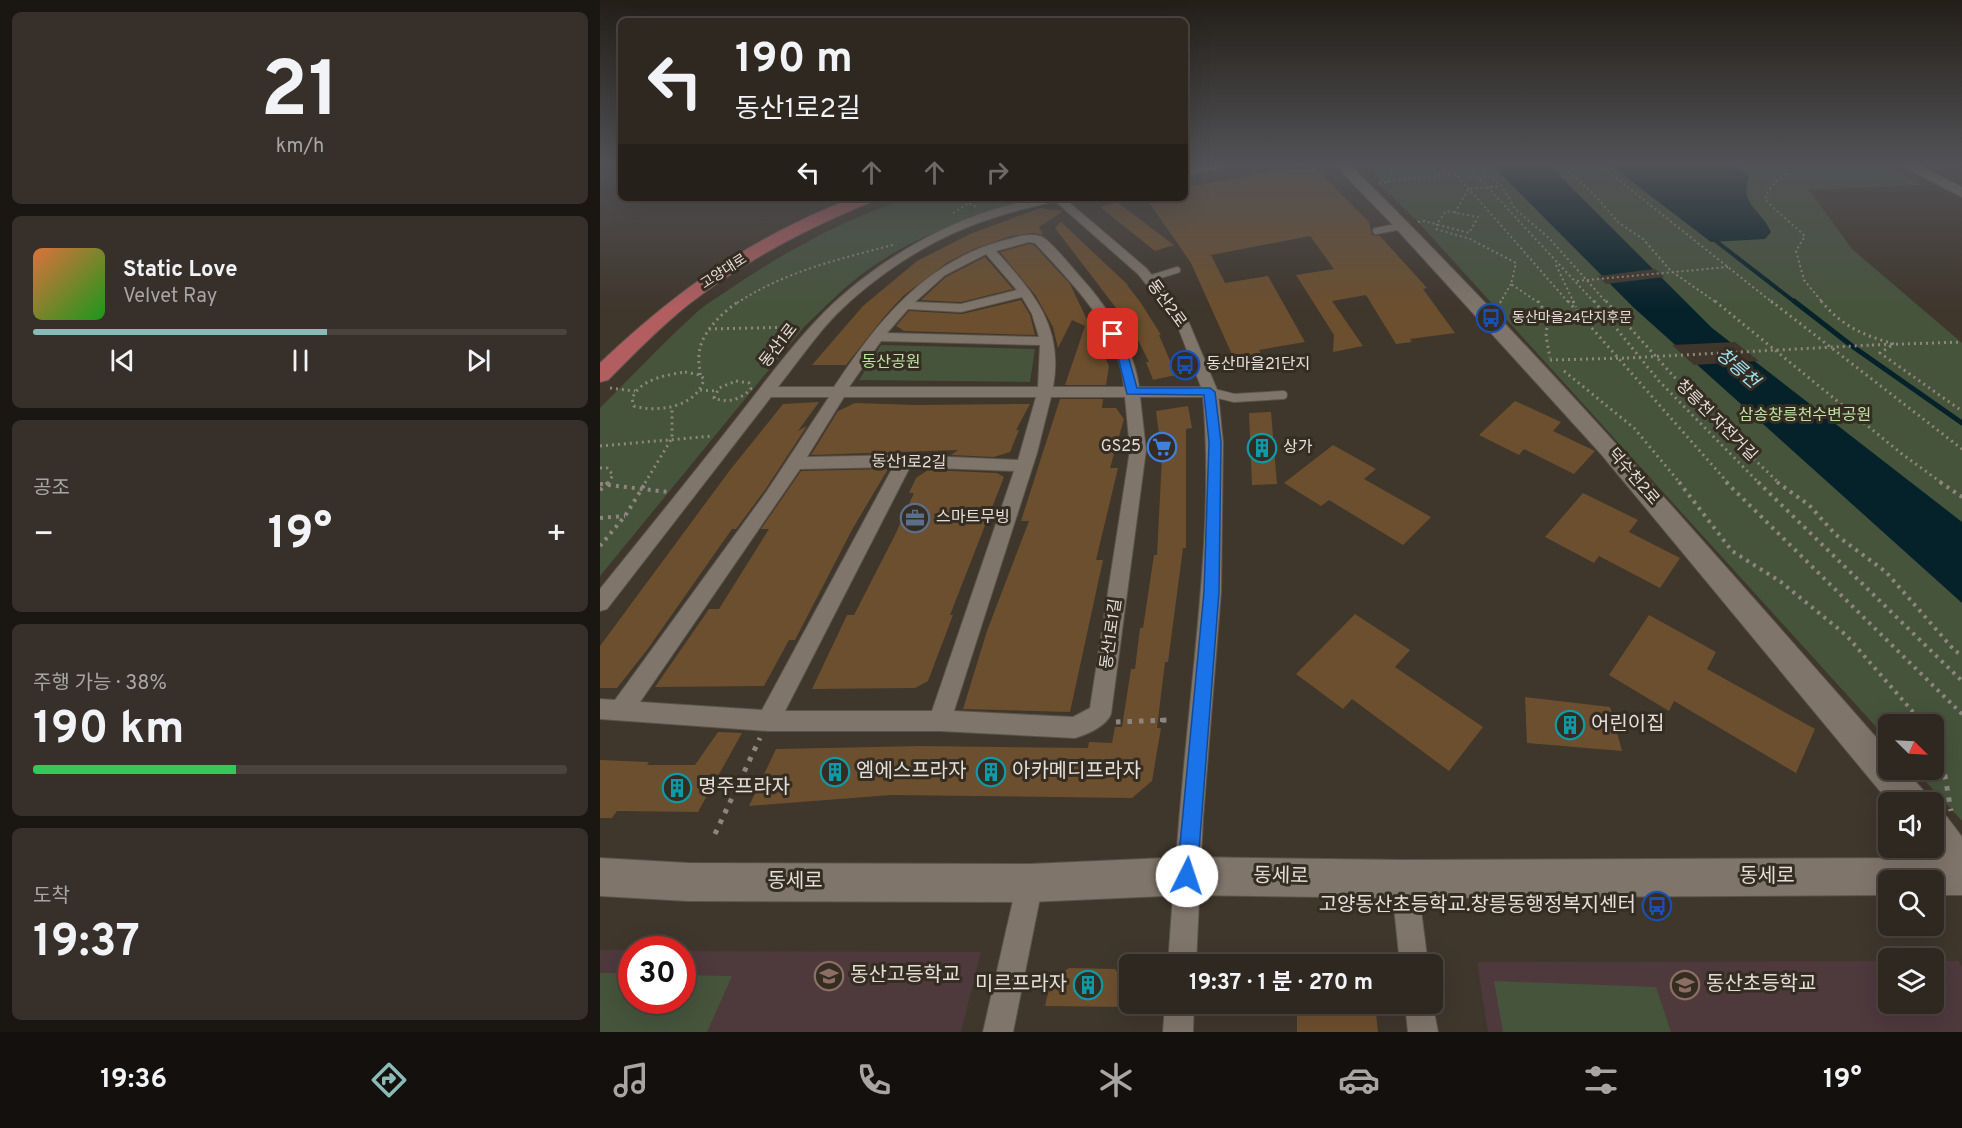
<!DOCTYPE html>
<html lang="ko">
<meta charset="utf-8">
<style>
body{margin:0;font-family:Overpass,"Noto Sans KR",sans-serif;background:#37302a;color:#f1f3f6;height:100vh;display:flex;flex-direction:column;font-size:22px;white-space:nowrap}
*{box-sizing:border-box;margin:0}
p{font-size:20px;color:#a7a6a5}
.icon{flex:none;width:33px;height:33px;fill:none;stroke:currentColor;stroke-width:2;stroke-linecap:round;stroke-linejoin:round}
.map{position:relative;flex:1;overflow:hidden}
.details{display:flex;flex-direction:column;gap:12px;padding:12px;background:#1a1612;width:600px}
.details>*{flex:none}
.hud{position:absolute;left:18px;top:18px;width:570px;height:183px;border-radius:9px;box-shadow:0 6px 24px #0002,0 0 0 2px #4a443f;background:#2f2821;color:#f1f3f6;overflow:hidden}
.needle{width:39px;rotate:114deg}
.tools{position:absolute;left:1278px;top:714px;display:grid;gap:12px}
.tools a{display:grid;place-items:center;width:66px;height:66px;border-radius:9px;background:#2f2821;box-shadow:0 6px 24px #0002,0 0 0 2px #4a443f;font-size:30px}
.speed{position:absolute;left:18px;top:936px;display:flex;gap:12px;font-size:30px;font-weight:700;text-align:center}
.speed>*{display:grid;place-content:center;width:78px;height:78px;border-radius:50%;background:#2f2821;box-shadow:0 6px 24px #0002,0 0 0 2px #4a443f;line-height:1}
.speed .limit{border:9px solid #d22;background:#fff;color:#111}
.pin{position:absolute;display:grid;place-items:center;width:51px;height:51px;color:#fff;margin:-26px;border-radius:12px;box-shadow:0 3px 9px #0006}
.me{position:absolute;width:66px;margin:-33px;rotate:4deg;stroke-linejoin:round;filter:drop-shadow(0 0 4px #0008)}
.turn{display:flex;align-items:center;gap:21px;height:126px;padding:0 18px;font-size:27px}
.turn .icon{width:78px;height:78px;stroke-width:2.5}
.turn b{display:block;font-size:42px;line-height:51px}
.lanes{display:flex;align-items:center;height:57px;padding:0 18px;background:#0003;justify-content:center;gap:30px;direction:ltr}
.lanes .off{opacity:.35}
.big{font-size:45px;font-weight:700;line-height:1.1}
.details .widget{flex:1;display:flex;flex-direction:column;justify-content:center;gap:9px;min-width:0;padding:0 21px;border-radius:9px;background:#37302a}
.details .dial{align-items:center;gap:0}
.dial b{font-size:78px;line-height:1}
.song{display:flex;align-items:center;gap:18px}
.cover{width:72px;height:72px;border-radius:9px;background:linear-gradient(135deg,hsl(20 70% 55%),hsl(120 70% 35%))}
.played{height:6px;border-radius:3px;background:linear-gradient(90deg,#8bbbb9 55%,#4a443f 55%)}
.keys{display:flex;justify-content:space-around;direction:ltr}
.heat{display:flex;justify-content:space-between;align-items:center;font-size:33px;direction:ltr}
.charge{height:9px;border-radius:4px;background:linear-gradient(90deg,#34c759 38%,#4a443f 0)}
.trip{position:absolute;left:519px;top:954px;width:324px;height:60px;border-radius:9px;background:#2f2821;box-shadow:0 6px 24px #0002,0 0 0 2px #4a443f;font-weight:700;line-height:60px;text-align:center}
.tab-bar{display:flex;height:96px;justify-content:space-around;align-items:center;background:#13100d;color:#a7a6a5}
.tab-bar .icon{width:42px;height:42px}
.tab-bar .on{color:#8bbbb9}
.tab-bar b{font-size:27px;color:#f1f3f6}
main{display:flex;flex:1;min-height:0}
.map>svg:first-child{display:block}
.education{fill:#4e393d}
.green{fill:#46543c}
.water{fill:#05222a}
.pier{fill:#3f362c}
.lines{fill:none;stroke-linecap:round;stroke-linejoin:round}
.stream-far1{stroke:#05222a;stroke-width:4}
.stream{stroke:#05222a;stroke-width:5}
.building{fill:#6c4f2e}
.lane-far1-casing{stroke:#5b534b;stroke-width:8}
.lane-casing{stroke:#5b534b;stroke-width:10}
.street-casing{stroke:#5b534b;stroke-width:2}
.secondary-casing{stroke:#5b534b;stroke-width:2}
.primary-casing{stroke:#5b534b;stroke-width:2}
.path-far3{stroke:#8e867e;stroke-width:2;stroke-dasharray:2 3;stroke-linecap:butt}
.path-far2{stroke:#8e867e;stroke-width:3;stroke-dasharray:2 4;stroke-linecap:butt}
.path-far1{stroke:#8e867e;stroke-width:4;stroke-dasharray:3 5;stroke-linecap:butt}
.path{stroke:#8e867e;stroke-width:5;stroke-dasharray:4.5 7;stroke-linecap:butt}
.lane-far1{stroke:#7f756a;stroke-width:6}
.lane{stroke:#7f756a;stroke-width:8}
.street{fill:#7f756a;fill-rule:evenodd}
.secondary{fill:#7f756a;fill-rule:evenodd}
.primary{fill:#b25e60;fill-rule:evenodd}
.path-bridge{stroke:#8e867e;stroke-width:3;stroke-dasharray:2 4;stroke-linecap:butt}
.route{fill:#1a73e8;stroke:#114b97;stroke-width:1.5}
.labels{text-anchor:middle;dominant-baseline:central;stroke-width:6;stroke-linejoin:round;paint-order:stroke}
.far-street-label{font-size:14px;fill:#e4ded8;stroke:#352c22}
.far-poi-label{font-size:14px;fill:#e4ded8;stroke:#352c22;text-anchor:start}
.street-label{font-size:16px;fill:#e4ded8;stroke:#352c22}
.park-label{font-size:16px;fill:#bde2a4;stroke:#352c22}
.poi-label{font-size:16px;fill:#e4ded8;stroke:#352c22;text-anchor:start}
.water-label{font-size:18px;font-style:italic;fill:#9fe3f8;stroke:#352c22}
.near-poi-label{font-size:20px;fill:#e4ded8;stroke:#352c22;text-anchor:start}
.near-street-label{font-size:20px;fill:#e4ded8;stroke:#352c22}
</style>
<main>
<section class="details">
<div class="widget dial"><b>21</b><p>km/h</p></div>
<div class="widget">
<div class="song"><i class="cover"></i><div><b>Static Love</b><p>Velvet Ray</p></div></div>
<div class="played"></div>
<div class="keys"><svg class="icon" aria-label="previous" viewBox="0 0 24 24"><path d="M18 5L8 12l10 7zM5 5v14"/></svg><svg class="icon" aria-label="pause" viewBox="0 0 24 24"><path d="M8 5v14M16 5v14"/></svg><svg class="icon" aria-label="next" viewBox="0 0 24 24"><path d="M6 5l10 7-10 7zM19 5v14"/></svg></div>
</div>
<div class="widget"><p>공조</p>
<div class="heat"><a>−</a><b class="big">19°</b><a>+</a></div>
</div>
<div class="widget"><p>주행 가능 · 38%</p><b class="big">190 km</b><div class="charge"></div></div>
<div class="widget"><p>도착</p><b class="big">19:37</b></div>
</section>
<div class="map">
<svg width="1362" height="1032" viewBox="0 0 1362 1032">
<rect width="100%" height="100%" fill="#3f362c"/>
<path class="education" d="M0,950H31L32,1000H82L83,951L381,952L361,1032H0Z
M1288,961V1004H1334V961H1359L1362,967V1032H888L877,962Z"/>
<path class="green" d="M769,165H1288L1321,185L1209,190L1252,249L1362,343V821L1315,770H1334V724H1288V740L818,222L784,189Z
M308,198H437C379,215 318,233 269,269C245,286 225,307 204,327L0,576V408C32,376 63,343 97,312C108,302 122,295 134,286C189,249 246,219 308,198Z
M281,345L435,349L430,382L259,380Z
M0,973H31L32,1000H82L83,975L132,976L107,1032H0Z
M894,981L1056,987L1071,1032H903Z"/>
<path class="water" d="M892,165H949L1112,328L1362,522V603L1033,307Z
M1010,165H1138L1149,177C1139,205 1162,210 1171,232L1165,239L1111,242Z"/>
<path class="pier" d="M1055,269L1064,277L1006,284L998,276Z
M1135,342L1159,361L1094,365L1072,345Z"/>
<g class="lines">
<path class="stream-far1" d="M1112,238L1196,303"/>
<path class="stream" d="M1194,301L1252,346L1362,423"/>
</g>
<path class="building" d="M712,165L769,222L772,235L780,236L827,288L823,289L855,333L810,339L812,342L796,344L766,295L732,301L763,346L733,352L734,335L696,275L734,269L710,236L611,255L625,283L668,276L705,342L659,350L663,358L634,359L591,263L546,198H585V187Z
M517,202L574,245L555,251L500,207Z
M440,208L463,211L439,227L443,235L432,233L411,236L374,249L348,262L303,296L284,317L246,365H212L263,306L317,261L370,234Z
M461,222L528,285H527L541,303L561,335H559L576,375L553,380L546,362H549L528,320L526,321L455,228Z
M429,244L434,245L470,284L509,366L506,385H465L485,326L472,320L458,348L453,327L436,296L400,252Z
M385,257L413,289L361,302L321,300L346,277Z
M421,300L430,315L435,335L304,331L296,326L309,311L362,314Z
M460,399H503L502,408H516L524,419L510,468H518L496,560H503L470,712L363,709L387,631L429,521H421Z
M915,401L961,422L953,431L995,451L974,474L924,449L919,455L879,435Z
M219,402L198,431L207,426L165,490L136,529H132L47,650L17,688H0V646L130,470L183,404Z
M255,403L317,405L430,404L416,430H419L410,452L394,457L351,455L358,450L211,455L238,411Z
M588,406L592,428L586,429V548H583L568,662H565L557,728H561L552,781L532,798L291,795L149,806L176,749L321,746L488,748L489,742L512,743L515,727H522L531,669H535L540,628H543L554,555H557L562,457L556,411Z
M671,412L677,484L652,485L649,413Z
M733,445L776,469L764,479L831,517L803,545L729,500L721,506L684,483Z
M288,469L253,528L195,640H189L164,686L55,687L109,609H119L169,529H161L201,471Z
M328,470L397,473L404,477L350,615H353L328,681L315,688L212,689L247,615H254L295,535L314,493H309L316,478Z
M983,493L1038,520L1029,532L1080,558L1060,588L999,556L994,563L945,537Z
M755,614L810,650L795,667L883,727L849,771L752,699L743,709L696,674Z
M1049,615L1116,652L1107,669L1215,729L1196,773L1074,701L1069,711L1009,675Z
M925,697L1010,707L1022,751L927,743Z
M118,732L142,733L98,812L17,811L12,818H0V760L49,762L47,765H95Z
M469,968L515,969L529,989L527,1007L445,1006L451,980Z
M697,1004H775L778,1032H697Z"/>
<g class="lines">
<g class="lane-far1-casing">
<path id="lane-far1" d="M776,231L802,226
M548,279L577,270"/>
</g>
<g class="lane-casing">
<path id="lane" d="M610,392L634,398L683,395"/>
</g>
<g class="street-casing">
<path id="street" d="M611,165H632L585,176V170Z
M464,198L546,268L587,318L618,392L623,442L621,592L603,818L596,964H568C574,878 581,792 590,705C600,603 612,499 603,397H540L546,450L511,714C506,726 488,734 475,738L340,731H168L0,719V699L15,700L167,491L229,397H171L7,609L0,611V589C42,537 84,485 125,433C155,396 182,357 214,323C271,260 378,198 464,198ZM455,201L538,274L576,322L601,387H539C535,351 507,306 483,280C475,271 451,241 442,237C430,232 413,238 402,241C325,262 276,323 234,387H178C193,368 207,348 223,329C257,289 314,249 363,229C393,216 424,209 455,201ZM429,242L435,243C473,284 519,329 524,387H453C464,327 434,293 396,251ZM386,254L417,290L361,304L315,302L345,275ZM422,297L432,314L439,337L287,333L308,309L361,312ZM281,341L440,345L438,387H249ZM244,397H436L418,460L305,455L207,457ZM451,397H525L530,450L490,708L473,717L354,711L437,453ZM293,467L162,710L40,702L200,469ZM310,467L414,471L332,711H185Z
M804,866L813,870L817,879L828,964H800L791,879L795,870Z
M430,870L439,874L443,883L413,1032H383L417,883L421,874Z
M832,1001L838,1032H808L805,1004H832Z
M565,1004H594L593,1032H563Z"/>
</g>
<g class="secondary-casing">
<path id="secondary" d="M735,165H750C939,351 1113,552 1288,751V770H1305L1323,790L1328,802H1289L1001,454L791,223Z
M1300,165H1318L1362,187V197Z
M1334,812L1347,817L1362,837V895H1334V880H1288V895L804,898L587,895L430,902L88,901L0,896V858L88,863L430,864L587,857L804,860L1333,858L1325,848H1334Z"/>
</g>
<g class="primary-casing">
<path id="primary" d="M253,198H276L274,201C208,227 145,261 89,304C60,327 34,354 8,380L0,382V363C78,289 152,237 253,198Z"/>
</g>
<path class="path-far3" d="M789,165L793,180
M848,165L969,303
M867,165L995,303
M879,165L883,172L902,186L915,209L949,238L1007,303
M961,165L991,191L1019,223L1043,239L1071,271L1117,303
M1000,165L1173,303
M1190,165C1187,179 1169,181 1165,200L1205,236L1196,251L1204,280L1223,303
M779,184L793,180L857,174
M361,198L376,207
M353,213L377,198
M855,213L868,189L901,186
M818,222L824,221L869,233L878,217L846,211L837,224
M837,224L836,229L870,239L916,263L911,284L939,303
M956,265L974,303
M977,281L1128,267
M137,303C184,272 239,259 293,245
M900,303L911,284"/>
<path class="path-far2" d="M938,301L948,316L946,336L950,358
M968,301L1128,483
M973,301L976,307
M994,301L1059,381L1159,483
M1006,301L1113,420L1179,483
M1115,301L1302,454L1342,483
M1171,301L1362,449
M1221,301C1243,327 1263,335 1294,344L1280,353L1362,411
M898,307L901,301
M109,329L199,327
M1272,345L1362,342
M950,360L1027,358
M964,371L1034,428L1080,483
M85,372L100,375L104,379C97,407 58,413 34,406L32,399C39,379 67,375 85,372Z
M100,375C100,368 98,362 99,355C100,333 122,313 139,301
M136,381L149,383L151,389C141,399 128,404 114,398L119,388Z
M10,388L35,391
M100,390L116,391
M0,446L113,436
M0,468H7L13,475L8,483
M45,483L72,438V407"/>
<path class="path-far1" d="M1079,482L1132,551L1181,582L1246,635L1320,720
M1126,482L1362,714
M1158,482L1362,681
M1177,482L1209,505L1236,535L1286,572L1355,651L1362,655
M1340,482L1362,497
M0,484L68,492
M0,490L9,482
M0,518L25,516
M0,546L25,516L46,482
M560,720H568"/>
<path class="path" d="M1319,719L1323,724
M516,722L568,720
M1334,742L1345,776L1351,811
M115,834L160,738"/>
<use href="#lane-far1" class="lane-far1"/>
<use href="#lane" class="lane"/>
<use href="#street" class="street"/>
<use href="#secondary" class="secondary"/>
<use href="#primary" class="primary"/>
<path class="path-bridge" d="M1027,358L1272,345"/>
</g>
<linearGradient id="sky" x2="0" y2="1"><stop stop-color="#231e18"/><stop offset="0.53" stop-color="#525256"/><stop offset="1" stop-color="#525256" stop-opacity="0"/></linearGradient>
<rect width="1362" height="310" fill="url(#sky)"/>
<path class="route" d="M513,331L516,332L527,352L537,388H610L615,392L621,442L619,592L597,876L594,883L587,886L580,883L577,876L604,592L609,442L604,395L527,394L517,352L507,334Z"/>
<defs>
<g id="bus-ring" transform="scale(1.5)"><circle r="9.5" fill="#352c22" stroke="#1a4fb4" stroke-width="1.5"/><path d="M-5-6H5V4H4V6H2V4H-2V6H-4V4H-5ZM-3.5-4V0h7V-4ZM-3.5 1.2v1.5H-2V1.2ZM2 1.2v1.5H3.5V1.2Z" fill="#1a4fb4"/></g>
<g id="supermarket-ring" transform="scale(1.5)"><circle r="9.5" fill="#352c22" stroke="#3f7fe0" stroke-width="1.5"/><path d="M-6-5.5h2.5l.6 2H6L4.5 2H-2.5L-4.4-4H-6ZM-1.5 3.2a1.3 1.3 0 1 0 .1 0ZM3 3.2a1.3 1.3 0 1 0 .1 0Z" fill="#3f7fe0"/></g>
<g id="building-ring" transform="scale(1.5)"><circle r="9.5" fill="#352c22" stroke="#0f9aa8" stroke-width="1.5"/><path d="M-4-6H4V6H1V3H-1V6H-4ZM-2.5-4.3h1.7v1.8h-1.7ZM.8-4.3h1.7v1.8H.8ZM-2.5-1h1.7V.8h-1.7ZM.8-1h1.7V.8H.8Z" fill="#0f9aa8"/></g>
<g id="office-ring" transform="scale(1.5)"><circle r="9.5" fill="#352c22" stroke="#5c6f8a" stroke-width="1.5"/><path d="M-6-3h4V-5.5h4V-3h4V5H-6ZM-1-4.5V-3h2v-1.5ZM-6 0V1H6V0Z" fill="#5c6f8a"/></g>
<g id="school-ring" transform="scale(1.5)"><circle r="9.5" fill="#352c22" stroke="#8d6e63" stroke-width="1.5"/><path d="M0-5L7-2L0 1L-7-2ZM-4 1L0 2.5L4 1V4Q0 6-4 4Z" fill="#8d6e63"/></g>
</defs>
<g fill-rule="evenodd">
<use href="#bus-ring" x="891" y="318"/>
<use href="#bus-ring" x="585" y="365"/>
<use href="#supermarket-ring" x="562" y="447"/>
<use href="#building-ring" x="662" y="448"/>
<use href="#office-ring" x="315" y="518"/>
<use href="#building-ring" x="970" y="725"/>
<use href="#building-ring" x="235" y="772"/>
<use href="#building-ring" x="391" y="772"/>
<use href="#building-ring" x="77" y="788"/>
<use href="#bus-ring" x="1057" y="906"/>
<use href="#school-ring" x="229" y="976"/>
<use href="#building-ring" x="488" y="985"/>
<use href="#school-ring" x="1085" y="985"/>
</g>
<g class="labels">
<g class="far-street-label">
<text transform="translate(124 272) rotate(-33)">고양대로</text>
</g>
<g class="far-poi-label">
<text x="912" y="318">동산마을24단지후문</text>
</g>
<g class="street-label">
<text transform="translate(566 304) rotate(54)">동산2로</text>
<text transform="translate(179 346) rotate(-52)">동산1로</text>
<text transform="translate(1116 421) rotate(45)">창릉천 자전거길</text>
<text transform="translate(309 463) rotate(1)">동산1로2길</text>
<text transform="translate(1033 477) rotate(49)">덕수천2로</text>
<text transform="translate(512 634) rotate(-82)">동산1로1길</text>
</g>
<g class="park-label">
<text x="291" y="363">동산공원</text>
<text x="1205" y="416">삼송창릉천수변공원</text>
</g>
<g class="poi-label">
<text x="606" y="365">동산마을21단지</text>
<text x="541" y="447" text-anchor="end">GS25</text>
<text x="683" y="448">상가</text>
<text x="336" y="518">스마트무빙</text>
</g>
<g class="water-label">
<text transform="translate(1137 369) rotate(41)">창릉천</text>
</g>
<g class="near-poi-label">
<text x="991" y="725">어린이집</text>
<text x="256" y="772">엠에스프라자</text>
<text x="412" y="772">아카메디프라자</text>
<text x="98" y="788">명주프라자</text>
<text x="1036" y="906" text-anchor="end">고양동산초등학교.창릉동행정복지센터</text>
<text x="250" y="976">동산고등학교</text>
<text x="467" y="985" text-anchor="end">미르프라자</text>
<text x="1106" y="985">동산초등학교</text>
</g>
<g class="near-street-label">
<text transform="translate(681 877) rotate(1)">동세로</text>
<text x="1167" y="877">동세로</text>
<text x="195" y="882">동세로</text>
</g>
</g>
</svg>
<div class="tools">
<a><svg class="needle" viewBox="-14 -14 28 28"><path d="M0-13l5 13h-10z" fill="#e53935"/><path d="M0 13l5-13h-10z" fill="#a7a6a5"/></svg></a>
<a><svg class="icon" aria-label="sound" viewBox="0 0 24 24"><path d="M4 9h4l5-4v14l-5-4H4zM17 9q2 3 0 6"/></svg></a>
<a><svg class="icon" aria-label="search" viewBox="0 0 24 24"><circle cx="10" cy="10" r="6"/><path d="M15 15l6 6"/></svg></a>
<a><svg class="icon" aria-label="layers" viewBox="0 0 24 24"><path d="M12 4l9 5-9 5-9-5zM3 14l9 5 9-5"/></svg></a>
</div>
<div class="speed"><div class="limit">30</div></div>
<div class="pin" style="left:513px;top:334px;background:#d93025"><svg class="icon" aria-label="arrive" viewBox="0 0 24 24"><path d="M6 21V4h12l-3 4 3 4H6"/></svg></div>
<svg class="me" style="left:587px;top:876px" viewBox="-20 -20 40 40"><circle r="19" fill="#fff"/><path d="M0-13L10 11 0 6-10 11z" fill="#1a73e8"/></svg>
<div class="trip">19:37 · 1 분 · 270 m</div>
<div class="hud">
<div class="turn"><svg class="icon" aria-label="left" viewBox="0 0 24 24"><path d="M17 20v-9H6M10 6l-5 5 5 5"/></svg><div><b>190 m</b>동산1로2길</div></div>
<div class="lanes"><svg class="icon" aria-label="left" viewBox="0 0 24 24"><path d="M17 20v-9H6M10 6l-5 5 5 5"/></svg><svg class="icon off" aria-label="ahead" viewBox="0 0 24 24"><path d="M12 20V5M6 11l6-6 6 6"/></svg><svg class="icon off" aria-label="ahead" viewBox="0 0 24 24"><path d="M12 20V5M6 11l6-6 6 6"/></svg><svg class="icon off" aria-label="right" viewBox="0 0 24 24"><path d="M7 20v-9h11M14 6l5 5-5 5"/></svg></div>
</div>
</div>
</main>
<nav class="tab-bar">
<b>19:36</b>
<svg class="icon on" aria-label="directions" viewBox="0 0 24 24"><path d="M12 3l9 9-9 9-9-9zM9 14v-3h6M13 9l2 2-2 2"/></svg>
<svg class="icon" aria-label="music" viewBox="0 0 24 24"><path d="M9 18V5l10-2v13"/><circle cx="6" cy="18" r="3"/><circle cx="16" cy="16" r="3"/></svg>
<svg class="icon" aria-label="phone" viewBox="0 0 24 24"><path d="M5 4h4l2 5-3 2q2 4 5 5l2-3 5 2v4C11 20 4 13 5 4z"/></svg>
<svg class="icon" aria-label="climate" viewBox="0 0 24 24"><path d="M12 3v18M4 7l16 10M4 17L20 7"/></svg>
<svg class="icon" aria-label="car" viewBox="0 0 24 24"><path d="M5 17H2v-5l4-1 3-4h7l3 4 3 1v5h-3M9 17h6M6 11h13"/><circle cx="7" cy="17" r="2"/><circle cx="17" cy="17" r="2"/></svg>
<svg class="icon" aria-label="filters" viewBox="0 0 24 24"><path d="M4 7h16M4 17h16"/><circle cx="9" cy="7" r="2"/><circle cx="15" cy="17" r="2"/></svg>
<b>19°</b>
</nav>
